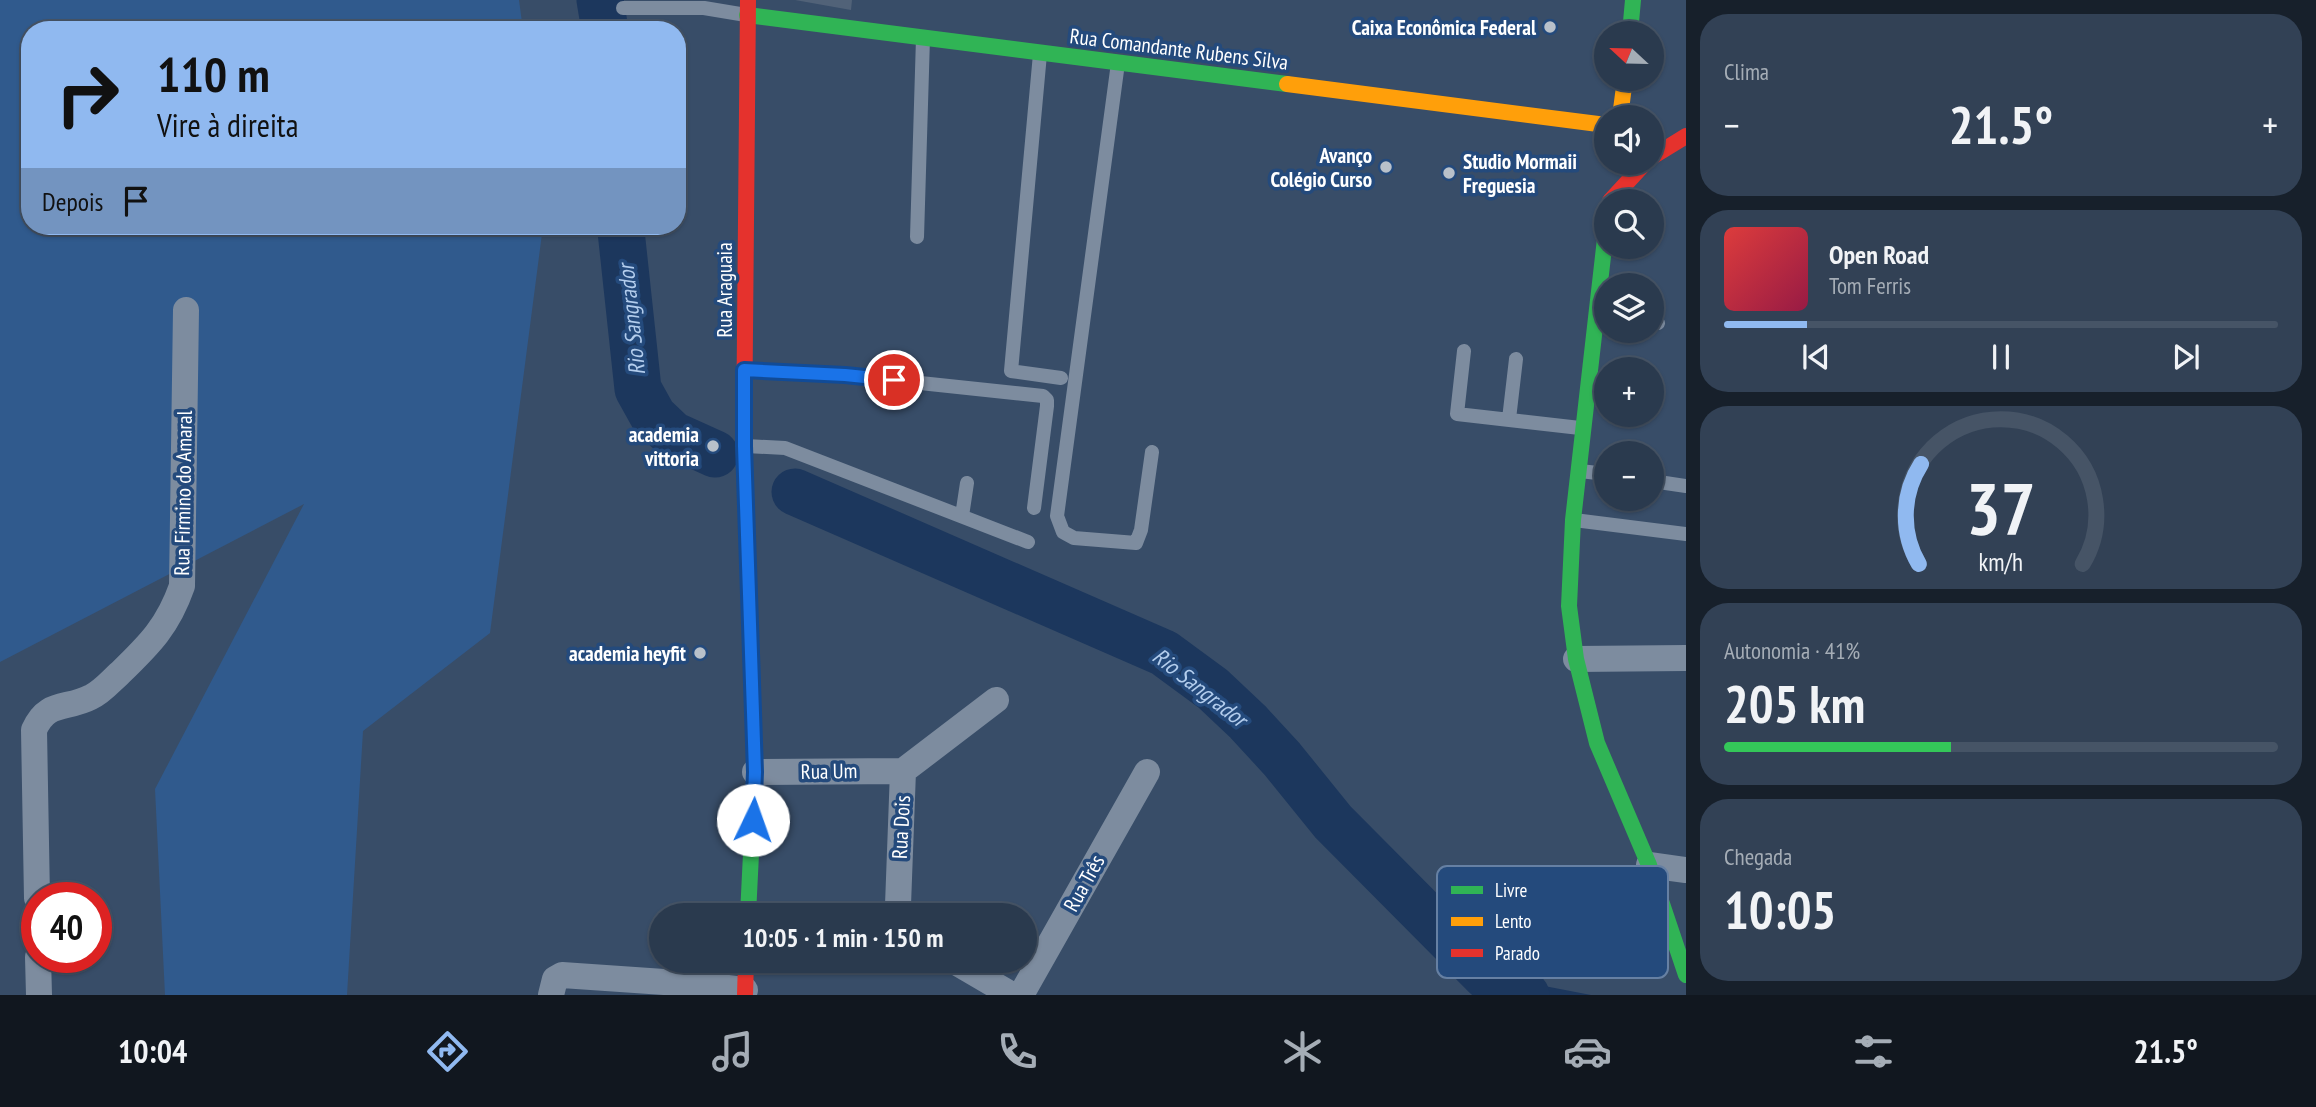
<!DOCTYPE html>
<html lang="pt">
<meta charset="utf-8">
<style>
body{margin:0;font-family:"PT Sans Narrow",sans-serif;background:#324155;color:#f1f3f6;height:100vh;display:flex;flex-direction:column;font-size:26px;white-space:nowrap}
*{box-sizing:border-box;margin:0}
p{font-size:23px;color:#a5adb6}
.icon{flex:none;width:38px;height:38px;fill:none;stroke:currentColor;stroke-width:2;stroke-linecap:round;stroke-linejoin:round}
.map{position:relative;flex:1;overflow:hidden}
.panel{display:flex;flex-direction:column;gap:14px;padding:14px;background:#17202b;width:630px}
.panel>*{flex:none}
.guide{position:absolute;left:21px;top:21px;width:665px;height:214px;border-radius:28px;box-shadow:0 2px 5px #0004,0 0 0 2px #465466;background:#90b9f0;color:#111;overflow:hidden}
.needle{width:46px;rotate:292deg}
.controls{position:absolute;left:1594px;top:21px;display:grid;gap:14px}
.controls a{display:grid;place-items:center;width:70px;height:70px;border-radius:50%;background:#2a3a4e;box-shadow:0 2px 5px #0004,0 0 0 2px #465466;font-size:35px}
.speed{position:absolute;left:21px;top:882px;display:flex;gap:14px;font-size:35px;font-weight:700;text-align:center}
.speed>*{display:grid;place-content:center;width:91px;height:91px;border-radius:50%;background:#2a3a4e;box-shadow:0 2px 5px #0004,0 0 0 2px #465466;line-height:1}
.speed .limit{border:10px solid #d22;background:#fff;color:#111}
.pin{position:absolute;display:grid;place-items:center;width:60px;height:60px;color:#fff;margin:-30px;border:4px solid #fff;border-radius:50%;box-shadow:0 2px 7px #0007}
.me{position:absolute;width:77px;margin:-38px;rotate:3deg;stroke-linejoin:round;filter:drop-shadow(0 0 5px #0008)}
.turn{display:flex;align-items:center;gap:24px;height:147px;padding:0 21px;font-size:32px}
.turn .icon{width:91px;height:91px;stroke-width:2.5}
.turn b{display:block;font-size:49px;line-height:60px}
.then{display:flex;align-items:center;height:66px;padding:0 21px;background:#0003;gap:14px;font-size:26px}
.big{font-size:52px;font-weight:600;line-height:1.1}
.panel .widget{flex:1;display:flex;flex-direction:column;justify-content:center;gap:10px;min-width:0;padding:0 24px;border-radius:28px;background:#324155}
.panel .dial{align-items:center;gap:0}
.dial svg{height:182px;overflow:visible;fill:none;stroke:#465466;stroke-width:7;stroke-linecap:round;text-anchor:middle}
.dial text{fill:#f1f3f6;stroke:none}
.song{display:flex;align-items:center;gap:21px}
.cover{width:84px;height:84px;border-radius:10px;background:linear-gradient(135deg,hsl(0 70% 55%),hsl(340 70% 35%))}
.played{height:7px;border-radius:4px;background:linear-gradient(90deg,#90b9f0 15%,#465466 15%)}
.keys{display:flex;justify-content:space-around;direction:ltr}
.heat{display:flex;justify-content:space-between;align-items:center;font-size:38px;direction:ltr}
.charge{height:10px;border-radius:5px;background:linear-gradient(90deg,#34c759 41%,#465466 0)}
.trip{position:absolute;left:649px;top:903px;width:388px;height:70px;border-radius:35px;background:#2a3a4e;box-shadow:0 2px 5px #0004,0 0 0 2px #465466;font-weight:600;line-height:70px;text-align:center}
.menu{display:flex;height:112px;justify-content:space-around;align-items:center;background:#11171f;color:#a5adb6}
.menu .icon{width:49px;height:49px}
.menu .on{color:#90b9f0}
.menu b{font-size:32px;color:#f1f3f6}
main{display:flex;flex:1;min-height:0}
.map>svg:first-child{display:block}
.green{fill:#305a8d}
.water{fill:#1c375d}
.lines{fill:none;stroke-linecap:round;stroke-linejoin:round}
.river{stroke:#1c375d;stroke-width:47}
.building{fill:#516278}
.lane{stroke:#7d8c9f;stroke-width:14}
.street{stroke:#7d8c9f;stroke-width:26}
.fast{stroke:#30b455;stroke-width:16}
.slow{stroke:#ff9f0a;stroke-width:16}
.jam{stroke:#e5322d;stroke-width:16}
.route-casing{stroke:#114b97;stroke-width:18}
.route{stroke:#1a73e8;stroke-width:12}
.poi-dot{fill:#b9c1ca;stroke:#244a7c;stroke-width:2.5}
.labels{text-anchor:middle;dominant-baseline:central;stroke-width:7;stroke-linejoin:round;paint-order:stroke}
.poi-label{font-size:21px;font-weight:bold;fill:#fff;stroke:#244a7c;text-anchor:end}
.street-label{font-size:21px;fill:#fff;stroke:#244a7c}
.water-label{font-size:23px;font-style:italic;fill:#b3cded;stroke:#244a7c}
.key{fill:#244a7c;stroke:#6680a3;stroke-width:2}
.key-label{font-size:19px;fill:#fff}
</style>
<main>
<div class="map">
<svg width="1686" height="995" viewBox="0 0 1686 995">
<rect width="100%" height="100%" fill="#384d68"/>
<path class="green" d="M0,0H519L523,30H30V226H543L490,633L363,731L347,995H165L155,789L304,504L0,662Z"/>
<path class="water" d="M1409,899L1499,969L1534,984L1591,995H1497C1459,972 1435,934 1409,899Z"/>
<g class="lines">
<path class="river" d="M600,0L605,30
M621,231L638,389L653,416L673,435L715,454
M795,492L1164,653L1213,689L1248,722L1282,759L1333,822L1486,976L1526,995"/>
</g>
<path class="building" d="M795,0H852L851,10Z"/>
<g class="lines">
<path class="lane" d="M623,8H704L746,15
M1040,54L1011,371L1061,378
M1118,63L1057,516L1063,532L1074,538L1136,543L1141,530L1152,452
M917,237L923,38
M1652,322L1658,323
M1464,351L1457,414L1580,428
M746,370L845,375L1043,396L1047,400V406L1034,508
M1509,419L1516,359
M746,446L785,448L1028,542
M1580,471L1606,474
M1652,481L1686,486
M962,516L967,483
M1574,520L1686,534"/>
<path class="street" d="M1576,659L1686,658
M755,772L903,771
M1649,865L1686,870
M37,898L34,730C47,700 66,710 91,697C102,692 111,681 120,673C150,644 168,626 182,586L186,310
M900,915L898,905L903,771L996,700
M38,957L39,995
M954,961L1012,995
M551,995L555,979L562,975L693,984L745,990
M1021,995L1147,772"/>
<path class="fast" d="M747,15L1287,84
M1630,33L1633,0
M1606,230L1573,520L1569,606L1576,659L1597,743L1649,865L1686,975
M744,442L755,772L748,915"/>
<path class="slow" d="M1287,84L1606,125
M1620,117L1625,79"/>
<path class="jam" d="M1652,157L1686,136
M1610,201L1645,163
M744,442L748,0
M745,995L746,961"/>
</g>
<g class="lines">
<g class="route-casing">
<path id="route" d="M753,820L755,772L744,446V370L845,375L894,380"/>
</g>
<use href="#route" class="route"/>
</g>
<g class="poi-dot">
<circle cx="1550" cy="27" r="7"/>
<circle cx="1386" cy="167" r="7"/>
<circle cx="1449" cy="173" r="7"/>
<circle cx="713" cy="446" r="7"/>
<circle cx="700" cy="653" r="7"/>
</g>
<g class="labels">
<g class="poi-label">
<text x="1536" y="27">Caixa Econômica Federal</text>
<text x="1372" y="155">Avanço<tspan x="1372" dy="24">Colégio Curso</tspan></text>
<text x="1463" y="161" text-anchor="start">Studio Mormaii<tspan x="1463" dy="24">Freguesia</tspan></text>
<text x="699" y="434">academia<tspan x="699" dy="24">vittoria</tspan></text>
<text x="686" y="653">academia heyfit</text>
</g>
<g class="street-label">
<text transform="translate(1179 49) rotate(7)">Rua Comandante Rubens Silva</text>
<text transform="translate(724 290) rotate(-90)">Rua Araguaia</text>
<text transform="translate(183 493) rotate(-89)">Rua Firmino do Amaral</text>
<text transform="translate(829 771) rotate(-1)">Rua Um</text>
<text transform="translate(901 827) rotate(-87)">Rua Dois</text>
<text transform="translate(1084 883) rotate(-61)">Rua Três</text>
</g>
<g class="water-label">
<text transform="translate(631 320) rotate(-96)">Rio Sangrador</text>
<text transform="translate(1200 687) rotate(38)">Rio Sangrador</text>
</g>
</g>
<rect x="1437" y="866" width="231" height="112" rx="10" class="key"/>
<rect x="1451" y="886" width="32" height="8" fill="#30b455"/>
<rect x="1451" y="917" width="32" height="9" fill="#ff9f0a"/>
<rect x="1451" y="949" width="32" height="8" fill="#e5322d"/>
<g class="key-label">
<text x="1495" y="897">Livre</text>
<text x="1495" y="928">Lento</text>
<text x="1495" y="960">Parado</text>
</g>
</svg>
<div class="controls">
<a><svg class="needle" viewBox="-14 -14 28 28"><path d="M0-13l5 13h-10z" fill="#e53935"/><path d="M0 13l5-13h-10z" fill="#a5adb6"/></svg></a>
<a><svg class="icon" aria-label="sound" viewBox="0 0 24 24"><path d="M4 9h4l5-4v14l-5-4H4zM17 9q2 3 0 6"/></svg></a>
<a><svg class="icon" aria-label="search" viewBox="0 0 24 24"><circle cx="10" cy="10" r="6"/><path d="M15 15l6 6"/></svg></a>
<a><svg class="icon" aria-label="layers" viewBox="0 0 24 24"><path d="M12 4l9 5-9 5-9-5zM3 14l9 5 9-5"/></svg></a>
<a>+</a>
<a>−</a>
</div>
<div class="speed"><div class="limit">40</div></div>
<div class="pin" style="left:894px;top:380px;background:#d93025"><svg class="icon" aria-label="arrive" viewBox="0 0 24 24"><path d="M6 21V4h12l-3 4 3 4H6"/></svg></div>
<svg class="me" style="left:753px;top:820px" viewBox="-20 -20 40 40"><circle r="19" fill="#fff"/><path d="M0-13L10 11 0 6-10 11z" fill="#1a73e8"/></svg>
<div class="trip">10:05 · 1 min · 150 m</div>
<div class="guide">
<div class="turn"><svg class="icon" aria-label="right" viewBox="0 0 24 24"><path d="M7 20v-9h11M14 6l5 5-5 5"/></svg><div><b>110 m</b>Vire à direita</div></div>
<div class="then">Depois<svg class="icon" aria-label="arrive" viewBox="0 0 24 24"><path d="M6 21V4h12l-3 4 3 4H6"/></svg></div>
</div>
</div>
<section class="panel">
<div class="widget"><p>Clima</p>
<div class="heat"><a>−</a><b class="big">21.5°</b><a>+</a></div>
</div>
<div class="widget">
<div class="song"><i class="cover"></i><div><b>Open Road</b><p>Tom Ferris</p></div></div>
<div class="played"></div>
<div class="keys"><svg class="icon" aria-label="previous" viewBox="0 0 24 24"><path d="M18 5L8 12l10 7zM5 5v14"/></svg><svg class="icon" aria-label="pause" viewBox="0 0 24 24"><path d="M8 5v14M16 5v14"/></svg><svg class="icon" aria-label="next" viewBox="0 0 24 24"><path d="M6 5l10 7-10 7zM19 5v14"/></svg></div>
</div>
<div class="widget dial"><svg viewBox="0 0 100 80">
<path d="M14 69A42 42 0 1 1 86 69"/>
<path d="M14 69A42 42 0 0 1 15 25" stroke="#90b9f0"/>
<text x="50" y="56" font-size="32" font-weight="700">37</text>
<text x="50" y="72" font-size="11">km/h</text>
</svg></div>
<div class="widget"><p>Autonomia · 41%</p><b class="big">205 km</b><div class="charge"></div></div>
<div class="widget"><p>Chegada</p><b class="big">10:05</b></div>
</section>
</main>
<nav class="menu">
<b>10:04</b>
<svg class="icon on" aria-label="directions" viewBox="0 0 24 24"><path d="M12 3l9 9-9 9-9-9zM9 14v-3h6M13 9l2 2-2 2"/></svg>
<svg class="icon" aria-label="music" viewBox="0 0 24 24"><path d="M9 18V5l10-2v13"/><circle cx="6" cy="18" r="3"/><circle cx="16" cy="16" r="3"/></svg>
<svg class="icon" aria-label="phone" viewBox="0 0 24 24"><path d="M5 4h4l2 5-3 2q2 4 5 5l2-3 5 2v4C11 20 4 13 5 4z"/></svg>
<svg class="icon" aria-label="climate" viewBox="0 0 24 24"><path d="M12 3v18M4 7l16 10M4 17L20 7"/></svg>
<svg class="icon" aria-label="car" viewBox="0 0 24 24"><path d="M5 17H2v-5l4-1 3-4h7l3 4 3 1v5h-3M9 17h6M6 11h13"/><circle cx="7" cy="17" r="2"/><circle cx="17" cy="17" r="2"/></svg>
<svg class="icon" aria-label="filters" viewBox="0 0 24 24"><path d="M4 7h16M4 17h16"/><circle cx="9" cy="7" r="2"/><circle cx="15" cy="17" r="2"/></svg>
<b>21.5°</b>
</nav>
